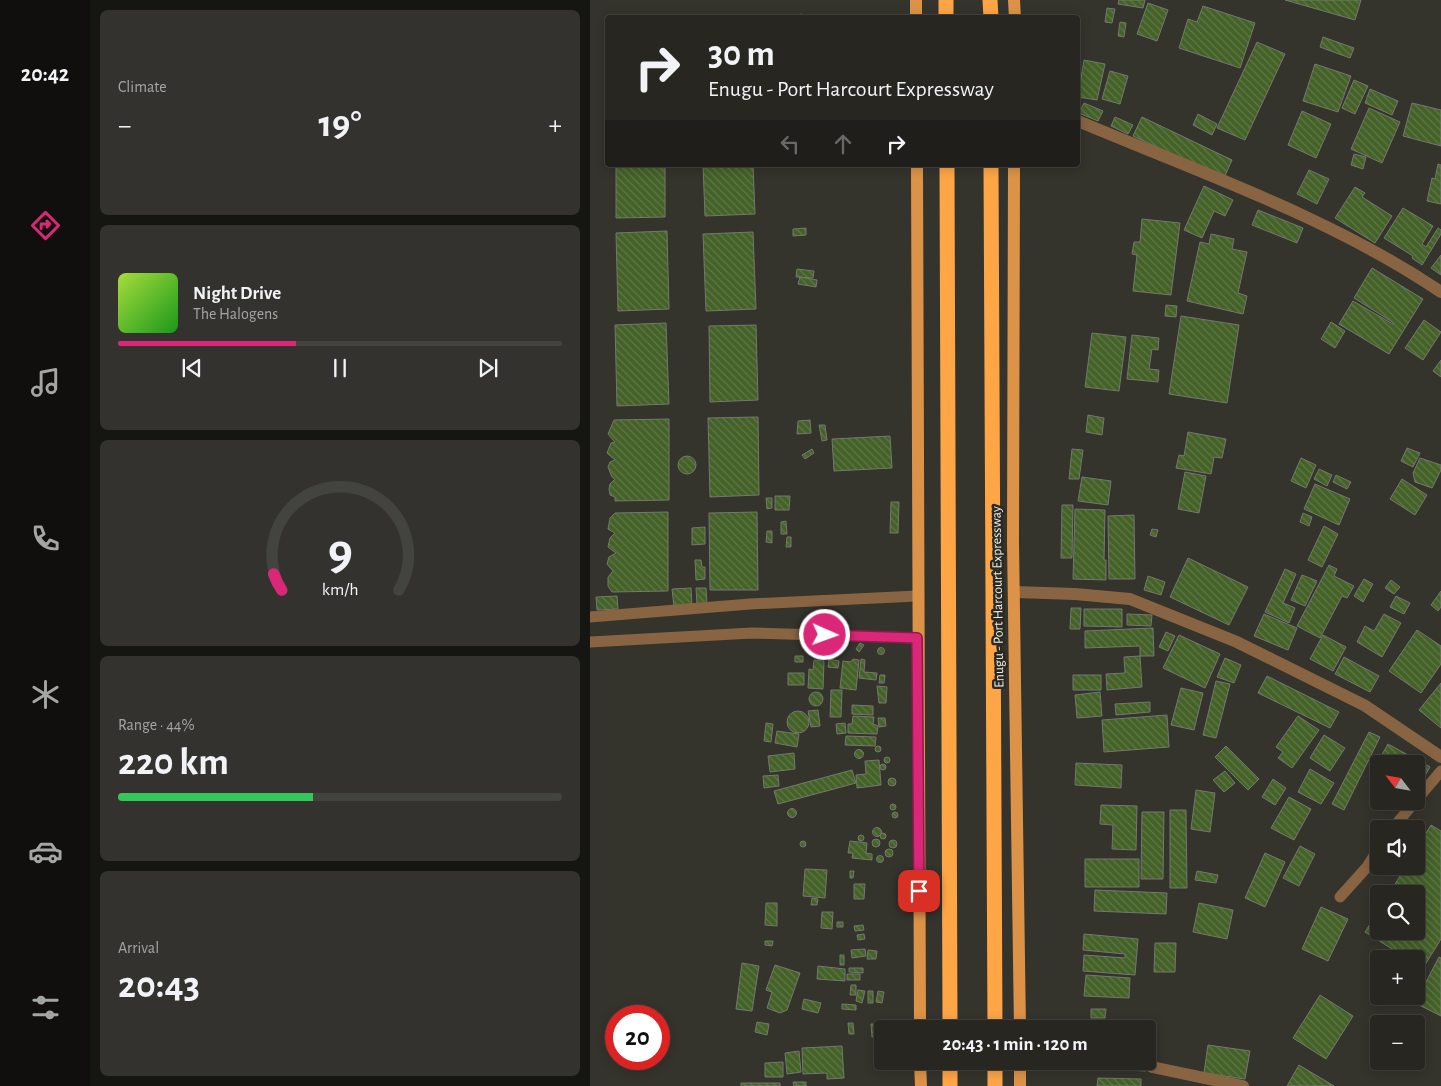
<!DOCTYPE html>
<meta charset="utf-8">
<style>
body{margin:0;font-family:"Alegreya Sans",sans-serif;background:#33322e;color:#f1f3f6;height:100vh;display:flex;flex-direction:column;font-size:19px;white-space:nowrap}
*{box-sizing:border-box;margin:0}
p{font-size:16px;color:#a4a5a5}
.icon{flex:none;width:28px;height:28px;fill:none;stroke:currentColor;stroke-width:2;stroke-linecap:round;stroke-linejoin:round}
.map{position:relative;flex:1;overflow:hidden}
.drawer{display:flex;flex-direction:column;gap:10px;padding:10px;background:#151512;width:500px}
.drawer>*{flex:none}
.hud{position:absolute;left:15px;top:15px;width:475px;height:152px;border-radius:5px;box-shadow:0 2px 12px #0003,0 0 0 1px #43433f;background:#272621;color:#f1f3f6;overflow:hidden}
.needle{width:32px;rotate:301deg}
.buttons{position:absolute;left:780px;top:755px;display:grid;gap:10px}
.buttons a{display:grid;place-items:center;width:55px;height:55px;border-radius:5px;background:#272621;box-shadow:0 2px 12px #0003,0 0 0 1px #43433f;font-size:25px}
.speed{position:absolute;left:15px;top:1005px;display:flex;gap:10px;font-size:25px;font-weight:700;text-align:center}
.speed>*{display:grid;place-content:center;width:65px;height:65px;border-radius:50%;background:#272621;box-shadow:0 2px 12px #0003,0 0 0 1px #43433f;line-height:1}
.speed .limit{border:8px solid #d22;background:#fff;color:#111}
.pin{position:absolute;display:grid;place-items:center;width:42px;height:42px;color:#fff;margin:-21px;border-radius:10px;box-shadow:0 2px 8px #0006}
.me{position:absolute;width:55px;margin:-28px;rotate:92deg;stroke-linejoin:round;filter:drop-shadow(0 0 4px #0008)}
.turn{display:flex;align-items:center;gap:18px;height:105px;padding:0 20px;font-size:22px}
.turn .icon{width:65px;height:65px;stroke-width:2.5}
.turn b{display:block;font-size:35px;line-height:42px}
.lanes{display:flex;align-items:center;height:48px;padding:0 20px;background:#0003;justify-content:center;gap:25px;direction:ltr}
.lanes .off{opacity:.35}
.big{font-size:38px;font-weight:700;line-height:1.1}
.drawer .tile{flex:1;display:flex;flex-direction:column;justify-content:center;gap:8px;min-width:0;padding:0 18px;border-radius:8px;background:#33322e}
.drawer .dial{align-items:center;gap:0}
.dial svg{height:130px;overflow:visible;fill:none;stroke:#43433f;stroke-width:7;stroke-linecap:round;text-anchor:middle}
.dial text{fill:#f1f3f6;stroke:none}
.song{display:flex;align-items:center;gap:15px}
.cover{width:60px;height:60px;border-radius:8px;background:linear-gradient(135deg,hsl(80 70% 55%),hsl(120 70% 35%))}
.played{height:5px;border-radius:2px;background:linear-gradient(90deg,#db2777 40%,#43433f 40%)}
.keys{display:flex;justify-content:space-around;direction:ltr}
.heat{display:flex;justify-content:space-between;align-items:center;font-size:28px;direction:ltr}
.charge{height:8px;border-radius:4px;background:linear-gradient(90deg,#34c759 44%,#43433f 0)}
.trip{position:absolute;left:284px;top:1020px;width:282px;height:50px;border-radius:5px;background:#272621;box-shadow:0 2px 12px #0003,0 0 0 1px #43433f;font-weight:700;line-height:50px;text-align:center}
main{display:flex;flex:1;min-height:0}
.dock{display:flex;flex-direction:column;width:90px;justify-content:space-around;align-items:center;background:#100f0d;color:#a4a5a5}
.dock .icon{width:35px;height:35px}
.dock .active{color:#db2777}
.dock b{font-size:22px;color:#f1f3f6}
.map>svg:first-child{display:block}
.building{fill:url(#building-back-hatch);stroke:#747870}
.lines{fill:none;stroke-linecap:round;stroke-linejoin:round}
.lane{stroke:#896442;stroke-width:11}
.street{stroke:#896442;stroke-width:12}
.primary{stroke:#dd9347;stroke-width:12}
.highway{stroke:#fea546;stroke-width:15}
.route-casing{stroke:#8e194d;stroke-width:12}
.route{stroke:#db2777;stroke-width:9}
.labels{text-anchor:middle;dominant-baseline:central;stroke-width:5;stroke-linejoin:round;paint-order:stroke}
.street-label{font-size:14px;fill:#edece7;stroke:#2a2922}
</style>
<main>
<nav class="dock">
<b>20:42</b>
<svg class="icon active" aria-label="directions" viewBox="0 0 24 24"><path d="M12 3l9 9-9 9-9-9zM9 14v-3h6M13 9l2 2-2 2"/></svg>
<svg class="icon" aria-label="music" viewBox="0 0 24 24"><path d="M9 18V5l10-2v13"/><circle cx="6" cy="18" r="3"/><circle cx="16" cy="16" r="3"/></svg>
<svg class="icon" aria-label="phone" viewBox="0 0 24 24"><path d="M5 4h4l2 5-3 2q2 4 5 5l2-3 5 2v4C11 20 4 13 5 4z"/></svg>
<svg class="icon" aria-label="climate" viewBox="0 0 24 24"><path d="M12 3v18M4 7l16 10M4 17L20 7"/></svg>
<svg class="icon" aria-label="car" viewBox="0 0 24 24"><path d="M5 17H2v-5l4-1 3-4h7l3 4 3 1v5h-3M9 17h6M6 11h13"/><circle cx="7" cy="17" r="2"/><circle cx="17" cy="17" r="2"/></svg>
<svg class="icon" aria-label="filters" viewBox="0 0 24 24"><path d="M4 7h16M4 17h16"/><circle cx="9" cy="7" r="2"/><circle cx="15" cy="17" r="2"/></svg>
</nav>
<section class="drawer">
<div class="tile"><p>Climate</p>
<div class="heat"><a>−</a><b class="big">19°</b><a>+</a></div>
</div>
<div class="tile">
<div class="song"><i class="cover"></i><div><b>Night Drive</b><p>The Halogens</p></div></div>
<div class="played"></div>
<div class="keys"><svg class="icon" aria-label="previous" viewBox="0 0 24 24"><path d="M18 5L8 12l10 7zM5 5v14"/></svg><svg class="icon" aria-label="pause" viewBox="0 0 24 24"><path d="M8 5v14M16 5v14"/></svg><svg class="icon" aria-label="next" viewBox="0 0 24 24"><path d="M6 5l10 7-10 7zM19 5v14"/></svg></div>
</div>
<div class="tile dial"><svg viewBox="0 0 100 80">
<path d="M14 69A42 42 0 1 1 86 69"/>
<path d="M14 69A42 42 0 0 1 9 59" stroke="#db2777"/>
<text x="50" y="56" font-size="32" font-weight="700">9</text>
<text x="50" y="72" font-size="11">km/h</text>
</svg></div>
<div class="tile"><p>Range · 44%</p><b class="big">220 km</b><div class="charge"></div></div>
<div class="tile"><p>Arrival</p><b class="big">20:43</b></div>
</section>
<div class="map">
<svg width="851" height="1086" viewBox="0 0 851 1086">
<defs>
<pattern id="building-back-hatch" width="6" height="6" patternUnits="userSpaceOnUse" patternTransform="scale(1.25)"><rect width="6" height="6" fill="#446128"/><path d="M-1 5l2 2M0 0l6 6M5-1l2 2" fill="none" stroke="#5f7847"/></pattern>
</defs>
<rect width="100%" height="100%" fill="#34332c"/>
<path class="building" d="M529,0H555L553,8L528,4Z
M695,0H771L765,20Z
M558,3L578,10L567,41L547,34Z
M613,6L665,23L650,68L589,48L598,19L607,22Z
M517,8L525,9L522,23L515,22Z
M212,14L213,18H201V16Z
M530,22L536,23L534,37L528,36Z
M733,37L764,48L760,58L730,47Z
M667,42L695,54L655,140L627,128Z
M494,60L515,64L507,100L488,97Z
M725,64L761,76L748,112L713,101Z
M520,71L538,76L530,104L512,99Z
M764,80L778,86L765,114L752,108Z
M780,89L808,101L802,115L775,103Z
M494,103L513,111L508,121L489,113Z
M822,103L851,110V146L813,136Z
M779,108L810,122L792,163L761,149Z
M712,111L741,124L726,158L698,145Z
M608,114L627,124L622,135L603,125Z
M525,117L543,125L538,134L521,126Z
M552,117L642,160L634,178L543,136Z
M764,154L776,157L773,169L761,165Z
M848,164L851,165V204L837,201L842,178L845,179Z
M26,165H75V217L26,218Z
M113,165H163L165,214L115,216Z
M719,170L739,179L727,204L707,194Z
M614,186L643,200L635,216L624,211L612,238L594,230Z
M765,187L775,193L772,197L802,216L785,243L745,218Z
M813,208L843,226L832,244L836,247L848,228L851,230V234L832,265L822,258L823,256L794,238Z
M668,210L713,228L707,243L662,225Z
M552,219L590,223L581,295L543,291L547,255L542,254L544,242H550Z
M216,228V235L203,236V229Z
M77,231L79,309L28,311L26,233Z
M163,232L166,309L116,311L113,234Z
M621,234L644,239L642,249L657,252L648,293L657,296L653,314L597,301L610,242L619,244Z
M851,255V275L841,268Z
M782,268L833,299L799,354L749,324L763,301L803,324L804,323L764,298Z
M207,269L224,271L223,278L206,277Z
M210,277L227,280L226,287L208,284Z
M576,305L587,306L586,317L575,316Z
M591,316L649,325L637,403L579,394Z
M834,320L851,332L833,360L815,348Z
M741,322L755,331L745,348L731,339Z
M76,323L79,404L27,406L25,325Z
M166,325L168,400L120,402L119,326Z
M502,333L536,337L529,391L495,387Z
M542,335L569,338L568,350L562,349L559,369L569,370L568,382L537,379Z
M851,360V377L843,371Z
M498,415L514,418L512,435L496,432Z
M168,417L169,495L120,497L118,418Z
M79,419V500L25,501V497L20,495L19,489L20,484L25,479L22,477L18,467L20,462L25,460L17,453L21,443L25,442L18,434L24,420Z
M220,420L221,433L207,434L208,421Z
M229,425H235L237,440L232,441Z
M598,432L636,439L632,458L624,457L621,474L586,468L589,455L594,456Z
M300,436L302,468L244,471L242,439Z
M817,448L830,453L823,467L811,461Z
M222,449L224,453L215,459L212,455Z
M482,449L493,450L489,479H479Z
M88 465a9 9 0 1 1 18 0a9 9 0 1 1-18 0Z
M711,458L726,465L716,488L701,481Z
M830,458L851,465V470L842,488L825,482L823,473Z
M729,469L742,475L737,486L724,479Z
M595,472L616,476L609,513L588,509Z
M746,475L761,482L757,489L743,482Z
M492,477L521,481L518,505L488,501Z
M812,479L837,495L825,515L800,499Z
M725,484L760,499L749,525L714,509Z
M185,496H200L199,510H185Z
M176,498H182V508L177,509Z
M301,502H309L308,533H300Z
M472,505H483L482,558H471Z
M485,509L515,510L514,560H516V580L483,579Z
M78,512V591L22,592L18,586V577L23,571L17,564L19,557L26,553L18,547L20,538L25,533L18,529L20,518L25,513Z
M167,512L168,590H120L119,513Z
M713,513L722,517L719,526L710,522Z
M544,515L545,579H519L518,516Z
M196,521L197,534H191V522Z
M734,526L748,534L732,567L718,560Z
M115,527V544L102,545V528Z
M562,529L568,530L566,537L560,535Z
M177,531H182V543L176,542Z
M197,537H201V547H196Z
M598,558L658,587L639,625L580,597Z
M105,560H111L112,567H115V579L106,580Z
M739,565L747,569L744,576L764,586L757,598L752,596L730,638L707,626Z
M695,569L706,574L693,603L705,608L699,623L675,612Z
M712,575L727,581L715,606L701,600Z
M558,576L575,582L571,595L554,590Z
M774,579L783,584L773,602L764,596Z
M801,580L810,587L804,594L795,588Z
M101,588L102,606L84,607L82,589Z
M106,588H116L117,604L107,605Z
M851,591V607L848,611L841,605Z
M27,596L28,609L7,610L6,597Z
M806,596L820,603L814,614L800,607Z
M481,608H491L490,629H480Z
M494,609H532V627L494,626Z
M537,614L562,615L561,626L537,625Z
M674,614L707,628L698,650L664,636Z
M794,614L811,623L792,657L767,642L775,626L784,631Z
M563,628L564,656H550V646L495,648V631Z
M827,630L851,646V664L831,693L799,671Z
M576,632L585,636L578,651L569,647Z
M589,635L630,654L615,688L573,668Z
M733,635L756,647L743,671L720,659Z
M270,643L274,645L269,652L266,649Z
M287.5 651a3.5 3.5 0 1 1 7 0a3.5 3.5 0 1 1-7 0Z
M205,656H213V662H205Z
M550,656L552,687L517,690L516,674L535,673L534,657Z
M754,657L789,676L780,692L745,674Z
M635,658L651,665L644,683L627,677Z
M239,659L249,661L248,668L238,667Z
M263,659L269,660L266,690L250,688L253,661L261,662Z
M271,659L275,660L274,672L287,673L286,680L269,678Z
M224,660L234,661L233,689L218,688L219,669L223,670Z
M198,673H214V685H198Z
M290,675H295L294,683H289Z
M483,675H511V690H483Z
M677,676L749,712L740,728L668,693Z
M626,681L640,684L626,738L613,735Z
M851,683V728L829,710Z
M287,686L297,687L296,703H289Z
M591,688L613,693L604,730L581,725Z
M241,690H252L251,717H240Z
M510,692L512,716L487,718L485,695Z
M219 699a7 7 0 1 1 14 0a7 7 0 1 1-14 0Z
M560,702V712L526,715L525,704Z
M262,705L283,706V715L262,714Z
M228,710L230,726L221,727L218,711Z
M197 722a11 11 0 1 1 22 0a11 11 0 1 1-22 0Z
M577,715L579,747L514,752L512,720Z
M263,716L284,717L283,724L288,726L287,734L258,733V724H262Z
M708,716L729,730L702,768L688,758L693,752L686,747Z
M288,718H295L296,726L289,727Z
M176,723L183,724L181,742L174,741Z
M255,723L256,733L247,734L246,724Z
M187,731L209,734L207,747L185,743Z
M779,732L790,737L754,810L742,804Z
M734,735L755,748L740,771L720,758Z
M256,736L286,737L285,746L255,745Z
M798,744L840,767L826,791V764H789V773L783,770Z
M636,746L669,779L658,790L625,757Z
M285 749a3 3 0 1 1 6 0a3 3 0 1 1-6 0Z
M264.5 754a4.5 4.5 0 1 1 9 0a4.5 4.5 0 1 1-9 0Z
M204,753L205,769L180,772L178,756Z
M294 760a3 3 0 1 1 6 0a3 3 0 1 1-6 0Z
M289,760L291,785L267,788L266,775L276,774L275,761Z
M486,763L532,765L531,788L485,785Z
M290 767a3 3 0 1 1 6 0a3 3 0 1 1-6 0Z
M720,769L744,783L731,804L708,792Z
M262,770L266,783L188,804L184,791Z
M635,771L645,783L634,792L623,780Z
M188,775L189,786L174,788L173,776Z
M298 782a4 4 0 1 1 8 0a4 4 0 1 1-8 0Z
M683,779L696,788L685,805L672,797Z
M606,790L625,793L620,832L601,829Z
M699,797L721,809L704,840L681,828Z
M300 807a3 3 0 1 1 6 0a3 3 0 1 1-6 0Z
M511,805L547,806L546,850L522,849L523,825L510,824Z
M197.5 813a4.5 4.5 0 1 1 9 0a4.5 4.5 0 1 1-9 0Z
M580,810H596L597,888H580Z
M302 815a3 3 0 1 1 6 0a3 3 0 1 1-6 0Z
M552,812H574L573,879H551Z
M841,825L851,831V939L833,968L826,964V959H818L775,932L789,910V931H826V894H799L816,866H826V849Z
M282.5 832a4.5 4.5 0 1 1 9 0a4.5 4.5 0 1 1-9 0Z
M290 836a3 3 0 1 1 6 0a3 3 0 1 1-6 0Z
M268 838a3 3 0 1 1 6 0a3 3 0 1 1-6 0Z
M282 843a4 4 0 1 1 8 0a4 4 0 1 1-8 0Z
M299 844a4 4 0 1 1 8 0a4 4 0 1 1-8 0Z
M210 844a3 3 0 1 1 6 0a3 3 0 1 1-6 0Z
M260,841L277,843L276,853L282,854V860L262,858L263,853H258Z
M710,846L725,854L709,886L693,878Z
M295 853a4 4 0 1 1 8 0a4 4 0 1 1-8 0Z
M675,853L695,862L675,907L655,898Z
M286.5 859a3.5 3.5 0 1 1 7 0a3.5 3.5 0 1 1-7 0Z
M495,859H549V887H495Z
M215,869L237,870L235,898L213,896Z
M260,871H264L263,878H260Z
M607,871L628,875L626,883L605,880Z
M264,884H275L274,899H264Z
M505,890L577,893L576,914L504,911Z
M222,898L228,899L227,905H221Z
M176,903H187V926L175,925Z
M609,903L643,910L637,939L603,932Z
M731,907L758,919L738,961L712,949Z
M232,912H243L242,929L231,928Z
M247,922H253V927H247Z
M273,925L274,930L265,931L264,926Z
M274,934L275,939L268,940L267,935Z
M494,934L548,939L545,975L493,971L494,955L535,958V954L493,950Z
M175,941H183L182,946L175,945Z
M565,943H586L585,972H564Z
M275,949L276,956L262,958L261,950Z
M278,950L287,951L286,959H277Z
M250,955H254V965H250Z
M849,957L851,958V1016L825,1003Z
M152,963L169,966L162,1011L146,1009Z
M185,965L210,973L197,1010L190,1013L177,1008L182,992L176,990Z
M228,966L255,969V981L227,979Z
M259,968H273V973L259,972Z
M257,974H270V980H257Z
M496,975L540,978L539,998L494,996Z
M261,985H266V995H260Z
M268,990L275,991L272,1003L266,1001Z
M278,991H283V1003H278Z
M288,991L294,992L292,1003L286,1002Z
M730,995L763,1016L736,1059L703,1038Z
M214,999L231,1003L228,1013L212,1009Z
M252,1004L266,1005V1010L252,1009Z
M501,1009H516L515,1018H501Z
M167,1022L179,1024L177,1035L165,1032Z
M258,1023H263L264,1034H259Z
M281,1024H287V1036L282,1037Z
M515,1025V1029H491V1026Z
M618,1045L660,1051L655,1079L614,1073Z
M252,1046L254,1078L237,1079V1073L213,1074L212,1048Z
M209,1051L211,1072L197,1074L195,1053Z
M514,1061H556V1071L513,1069Z
M193,1062V1077H175V1063Z
M709,1065L744,1086H697Z
M508,1078L551,1079V1086H507Z
M203,1082H216V1086H204Z
M151,1083H190V1086H151Z"/>
<g class="lines">
<path class="lane" d="M0,617L160,604L327,596
M0,642L162,633L327,638
M802,829L851,771
M750,897L777,867L789,848"/>
<path class="street" d="M488,121C611,173 740,217 851,292
M425,592L485,594L540,599L647,642L774,705L851,757
M562,1067L653,1086"/>
<path class="primary" d="M326,0V18
M424,0L425,18
M327,165L330,1029
M424,165L423,542L430,1029
M330,1061L331,1086
M430,1061V1086"/>
<path class="highway" d="M356,0V18
M400,0L401,18
M357,165L360,1029
M401,165L405,1029
M360,1061V1086
M405,1061V1086"/>
</g>
<g class="lines">
<g class="route-casing">
<path id="route" d="M235,635L327,638L329,891"/>
</g>
<use href="#route" class="route"/>
</g>
<g class="labels">
<g class="street-label">
<text transform="translate(408 597) rotate(-91)">Enugu - Port Harcourt Expressway</text>
</g>
</g>
</svg>
<div class="buttons">
<a><svg class="needle" viewBox="-14 -14 28 28"><path d="M0-13l5 13h-10z" fill="#e53935"/><path d="M0 13l5-13h-10z" fill="#a4a5a5"/></svg></a>
<a><svg class="icon" aria-label="sound" viewBox="0 0 24 24"><path d="M4 9h4l5-4v14l-5-4H4zM17 9q2 3 0 6"/></svg></a>
<a><svg class="icon" aria-label="search" viewBox="0 0 24 24"><circle cx="10" cy="10" r="6"/><path d="M15 15l6 6"/></svg></a>
<a>+</a>
<a>−</a>
</div>
<div class="speed"><div class="limit">20</div></div>
<div class="pin" style="left:329px;top:891px;background:#d93025"><svg class="icon" aria-label="arrive" viewBox="0 0 24 24"><path d="M6 21V4h12l-3 4 3 4H6"/></svg></div>
<svg class="me" style="left:235px;top:635px" viewBox="-20 -20 40 40"><circle r="17" fill="#db2777" stroke="#fff" stroke-width="3"/><path d="M0-11L8 9 0 5-8 9z" fill="#fff"/></svg>
<div class="trip">20:43 · 1 min · 120 m</div>
<div class="hud">
<div class="turn"><svg class="icon" aria-label="right" viewBox="0 0 24 24"><path d="M7 20v-9h11M14 6l5 5-5 5"/></svg><div><b>30 m</b>Enugu - Port Harcourt Expressway</div></div>
<div class="lanes"><svg class="icon off" aria-label="left" viewBox="0 0 24 24"><path d="M17 20v-9H6M10 6l-5 5 5 5"/></svg><svg class="icon off" aria-label="ahead" viewBox="0 0 24 24"><path d="M12 20V5M6 11l6-6 6 6"/></svg><svg class="icon" aria-label="right" viewBox="0 0 24 24"><path d="M7 20v-9h11M14 6l5 5-5 5"/></svg></div>
</div>
</div>
</main>
